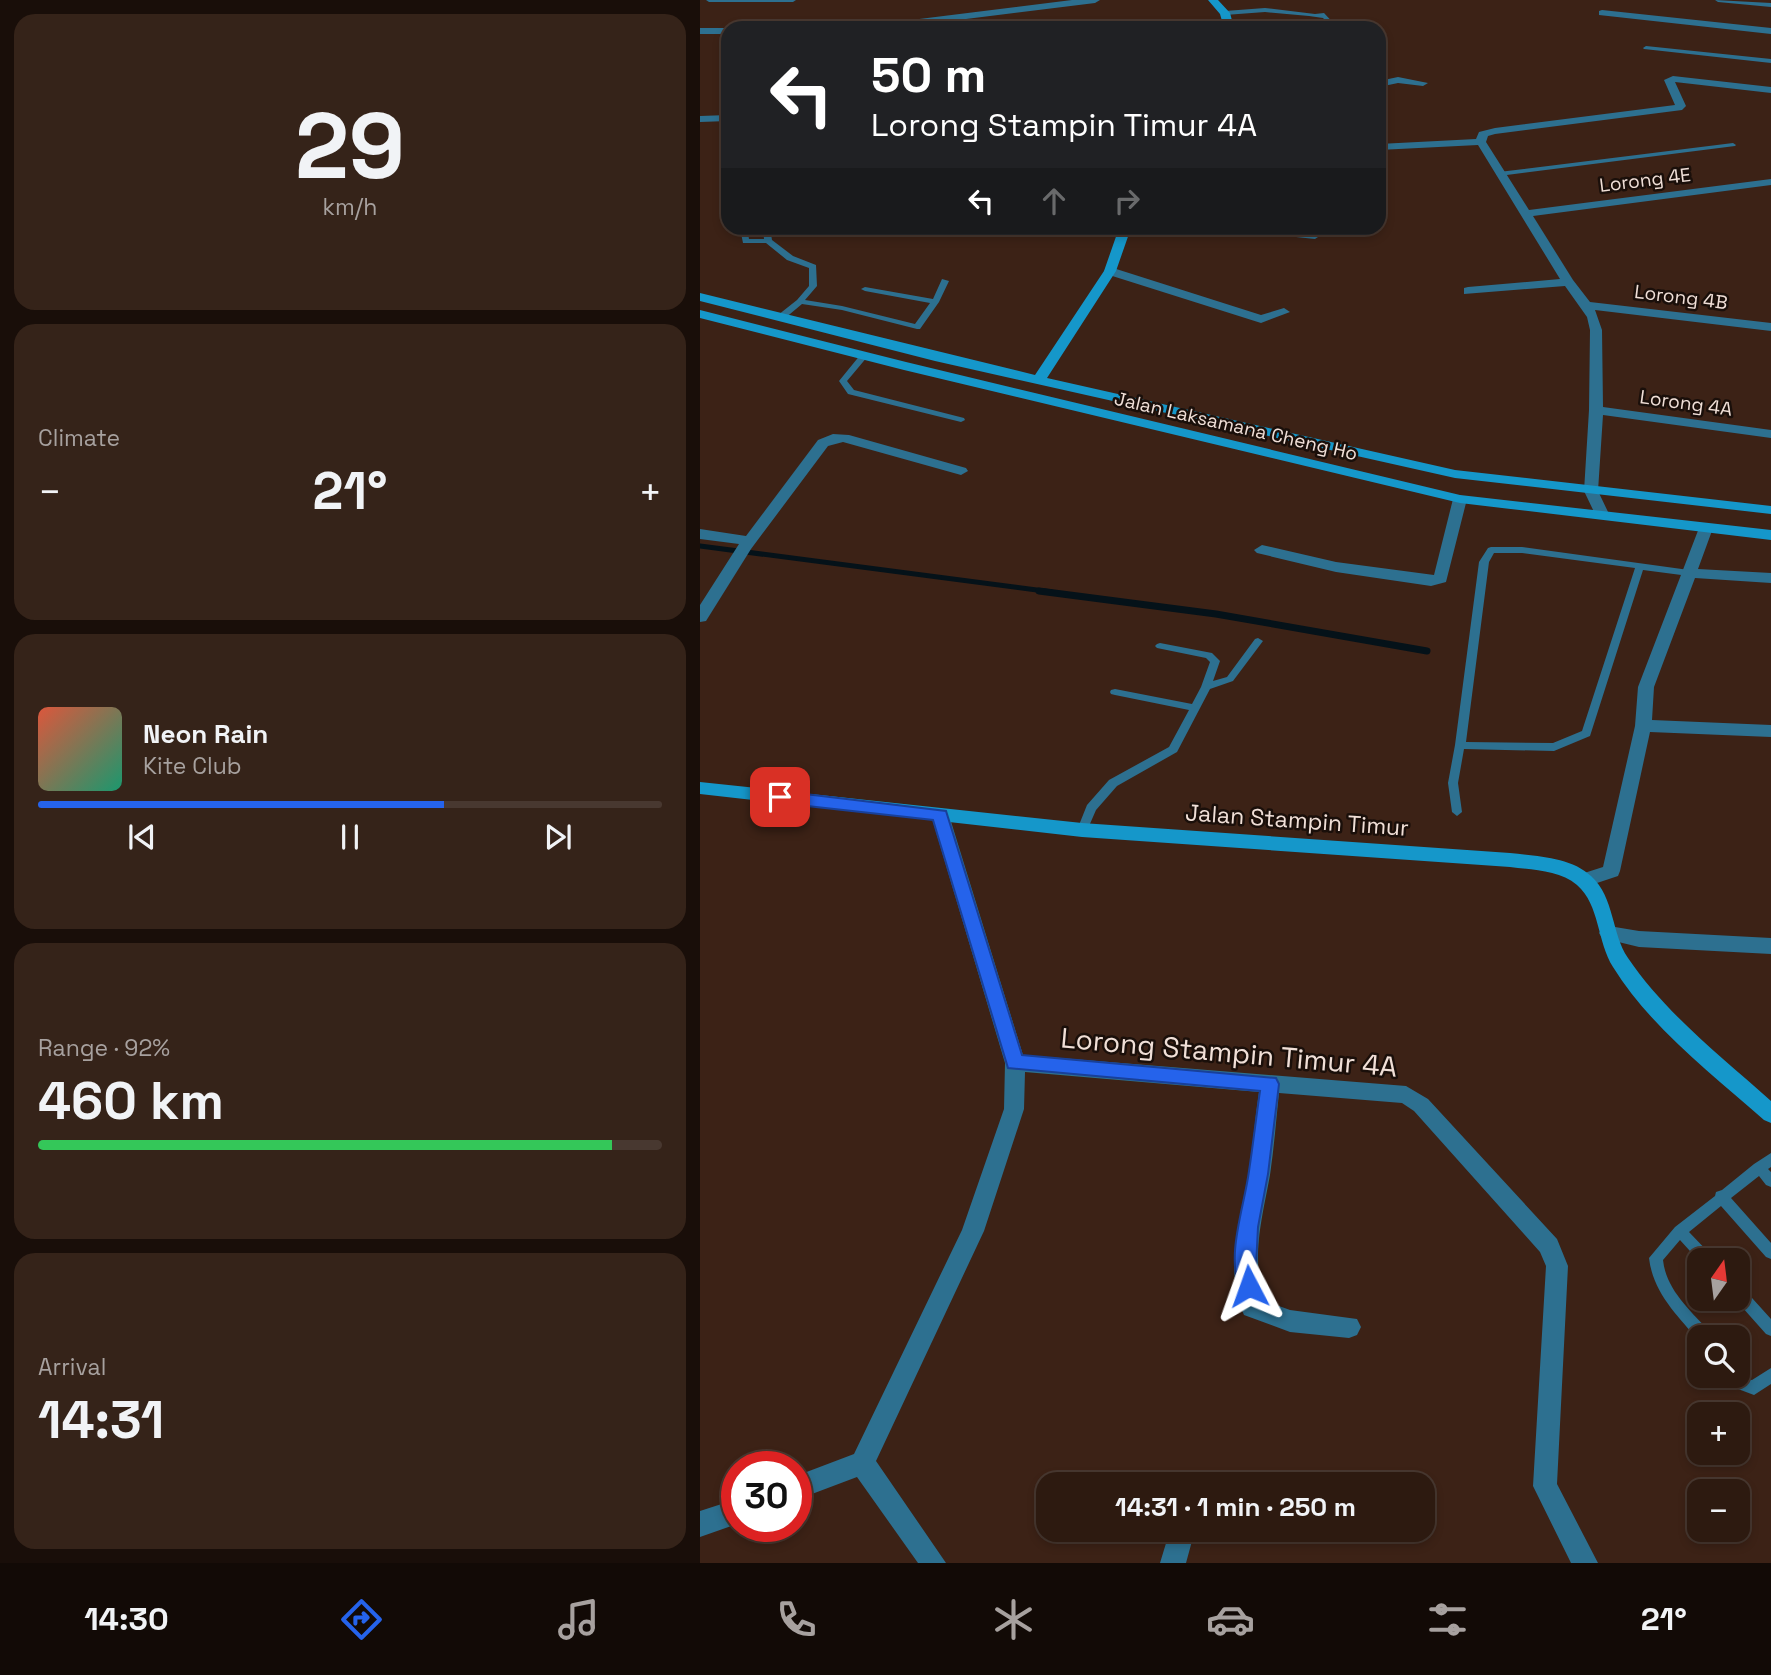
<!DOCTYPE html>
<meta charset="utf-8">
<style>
body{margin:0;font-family:"Space Grotesk",sans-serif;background:#352319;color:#f1f3f6;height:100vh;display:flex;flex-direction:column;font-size:26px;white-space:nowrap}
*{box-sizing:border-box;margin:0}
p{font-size:23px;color:#a7a19f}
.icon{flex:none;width:38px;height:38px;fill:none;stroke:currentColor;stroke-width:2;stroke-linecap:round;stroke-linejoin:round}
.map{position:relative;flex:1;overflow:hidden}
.panel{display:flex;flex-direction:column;gap:14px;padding:14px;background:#190e09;width:700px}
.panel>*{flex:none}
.banner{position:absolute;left:21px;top:21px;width:665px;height:214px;border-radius:21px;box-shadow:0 4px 10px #0003,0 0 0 2px #483830;background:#202124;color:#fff;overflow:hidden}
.needle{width:46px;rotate:14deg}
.fabs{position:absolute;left:987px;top:1248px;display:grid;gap:14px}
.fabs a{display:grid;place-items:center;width:63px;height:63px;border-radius:14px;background:#2d1a10;box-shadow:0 4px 10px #0003,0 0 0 2px #483830;font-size:35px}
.speed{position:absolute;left:21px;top:1451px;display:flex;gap:14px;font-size:35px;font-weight:700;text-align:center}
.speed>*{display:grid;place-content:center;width:91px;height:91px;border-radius:50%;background:#2d1a10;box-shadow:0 4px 10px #0003,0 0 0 2px #483830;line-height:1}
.speed .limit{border:10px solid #d22;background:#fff;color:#111}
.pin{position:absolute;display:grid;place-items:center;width:60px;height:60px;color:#fff;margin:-30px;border-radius:14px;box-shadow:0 4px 10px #0006}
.me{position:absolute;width:77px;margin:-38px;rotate:356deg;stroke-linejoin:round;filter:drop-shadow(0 0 5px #0008)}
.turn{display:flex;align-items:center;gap:24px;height:147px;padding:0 35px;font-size:32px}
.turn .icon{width:91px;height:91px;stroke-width:2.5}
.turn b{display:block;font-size:49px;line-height:60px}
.lanes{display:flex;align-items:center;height:66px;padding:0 35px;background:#0003;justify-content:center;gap:35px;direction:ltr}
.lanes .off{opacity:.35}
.big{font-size:52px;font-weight:700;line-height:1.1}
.panel .widget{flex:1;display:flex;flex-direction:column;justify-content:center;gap:10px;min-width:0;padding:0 24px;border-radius:21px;background:#352319}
.panel .dial{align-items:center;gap:0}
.dial b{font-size:91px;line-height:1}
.song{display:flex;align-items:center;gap:21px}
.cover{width:84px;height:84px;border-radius:10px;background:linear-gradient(135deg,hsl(10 70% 55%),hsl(160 70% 35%))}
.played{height:7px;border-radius:4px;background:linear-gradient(90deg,#2563eb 65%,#483830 65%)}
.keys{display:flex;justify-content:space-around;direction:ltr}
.heat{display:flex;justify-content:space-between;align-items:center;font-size:38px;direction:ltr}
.charge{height:10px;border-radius:5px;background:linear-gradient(90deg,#34c759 92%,#483830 0)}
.trip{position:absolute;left:336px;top:1472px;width:399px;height:70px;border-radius:21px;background:#2d1a10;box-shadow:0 4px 10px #0003,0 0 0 2px #483830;font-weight:700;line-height:70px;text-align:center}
.dock{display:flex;height:112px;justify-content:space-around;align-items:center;background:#120a06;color:#a7a19f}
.dock .icon{width:49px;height:49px}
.dock .current{color:#2563eb}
.dock b{font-size:32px;color:#f1f3f6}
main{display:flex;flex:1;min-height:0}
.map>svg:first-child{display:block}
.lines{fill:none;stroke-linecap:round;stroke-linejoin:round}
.stream-far1{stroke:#051219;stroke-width:5}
.stream{stroke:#051219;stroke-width:7}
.lane{fill:#2d7090;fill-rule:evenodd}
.street{fill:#2d7090;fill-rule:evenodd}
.secondary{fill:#1597ca;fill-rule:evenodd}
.route{fill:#2563eb;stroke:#184099;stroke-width:2}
.labels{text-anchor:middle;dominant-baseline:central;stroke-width:5;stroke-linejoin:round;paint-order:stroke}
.far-street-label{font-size:19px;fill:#f0dfd7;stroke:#1a0f0a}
.street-label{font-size:23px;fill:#f0dfd7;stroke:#1a0f0a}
.near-street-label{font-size:28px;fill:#f0dfd7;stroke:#1a0f0a}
</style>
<main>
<section class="panel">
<div class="widget dial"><b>29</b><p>km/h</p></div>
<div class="widget"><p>Climate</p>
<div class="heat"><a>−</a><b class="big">21°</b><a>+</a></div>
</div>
<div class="widget">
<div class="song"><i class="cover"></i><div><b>Neon Rain</b><p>Kite Club</p></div></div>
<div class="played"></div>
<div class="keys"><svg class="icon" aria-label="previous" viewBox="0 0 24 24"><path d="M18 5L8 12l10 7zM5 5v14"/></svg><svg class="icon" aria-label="pause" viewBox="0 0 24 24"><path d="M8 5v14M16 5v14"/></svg><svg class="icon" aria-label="next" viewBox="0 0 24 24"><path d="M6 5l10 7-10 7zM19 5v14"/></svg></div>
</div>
<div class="widget"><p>Range · 92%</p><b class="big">460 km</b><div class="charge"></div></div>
<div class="widget"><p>Arrival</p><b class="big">14:31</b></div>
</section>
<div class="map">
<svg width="1071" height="1563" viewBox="0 0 1071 1563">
<rect width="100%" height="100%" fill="#3c2216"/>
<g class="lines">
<path class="stream-far1" d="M0,546L352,592"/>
<path class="stream" d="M339,591L516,614L727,651"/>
<path class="lane" d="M6,0H96L93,2H9Z
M1015,0L1071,3V7L1018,2Z
M565,8L615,14L624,13L638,28H632L623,18L609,16L565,12L525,15L522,13L525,11Z
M946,46L1071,59V63L944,49L943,48Z
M1033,143L1036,145L1035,146L799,176L796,174L799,172Z
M40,228H47L49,239H64L63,228H70L72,240L93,256L116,265L117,286L105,300L142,306L215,324L230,303L165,291L161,289L165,287L233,299L242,279L249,281L239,302L220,329H217L142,310L102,304L84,319H78V315L97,300L109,286V268L87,260L66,243H43Z
M161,354H167L168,356L147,381L154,390L264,418L265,420L261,422L148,394L139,381Z
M791,547H822L989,570L994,573L989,576L943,570L890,736L854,751L764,749L758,783L762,812L757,816L752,812L748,783L755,745L779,562L788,548ZM794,553H822L935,568L882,731L853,743L766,742L789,562Z
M558,638L563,641L533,681L510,689L477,752L417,786L396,810L386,833H378L377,830L387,805L409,780L469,747L489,710L415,695L411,694L410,692L411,690L415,689L492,704L501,687L510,662L506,658L457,648L455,646L457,644L460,643L512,653L520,661L513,681L527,677L555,639Z
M1071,1153V1167L1068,1169L1071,1172V1187L1066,1185L1059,1176L1031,1198L1071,1243V1259L1066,1257L1021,1206L989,1232L1012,1256L1014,1260L999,1261L980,1240L963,1260C966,1290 991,1311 1010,1332L1012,1337H999V1341C978,1316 953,1293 949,1258L975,1227L1015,1196L1016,1192L1022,1190L1054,1164Z
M1038,1287L1043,1288L1071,1319V1336L1066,1334L1034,1298H1038Z
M1071,1368V1384L1054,1395L1038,1389L1029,1376H1038V1370L1048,1379L1052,1380Z"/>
<path class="street" d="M372,0H400L395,3L194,28H166L171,25Z
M902,10L1071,28V34L899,15V11Z
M0,28H28V34H0Z
M973,76L1071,87V93L975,82L986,106L982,110L795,134L788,136L786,142L829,210L1071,179V185L833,216L873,280L890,302L1071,323V331L895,310L902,330L903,407L1071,430V438L903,415L898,491L909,514L902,518L895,514L884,491L889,410L890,330L887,317L865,286L764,294V288L768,287L860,279L778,145L679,150V144L776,139L779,132L795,128L975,105L964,80Z
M698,77L728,83L723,86L698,83L679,87V81Z
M28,115V121L0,122V116Z
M384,228H423L429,231C420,237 393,234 384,228Z
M542,228C560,226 607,225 621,235L615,239L548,232Z
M410,267L561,315L584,308L590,312L561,323L406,274L404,271Z
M133,434L149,435L266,468L268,471L261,475L143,442L128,446L51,549L6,621L0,622V605L39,544L0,539V529L46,536L118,440Z
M760,495L767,499L746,582L731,586L636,572L557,553L554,550L562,545L636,562L734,575L753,499Z
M1006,523L1013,528L998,569L1071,573V583L995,578L954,687L952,720L1071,725V737L950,732L920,871L918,876L885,887L878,885L876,880L878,875L903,867L935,726L938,687L999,528Z
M240,808L246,810L249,815L323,1055L706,1086L728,1099L857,1239L868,1266L857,1484L898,1563H871L833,1486L846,1266L840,1252L714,1111L702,1103L579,1093C576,1121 574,1148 570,1175C561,1224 553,1249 562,1300L590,1310L657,1319L661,1327L657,1335L649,1338L590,1332L544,1315C523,1268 541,1219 549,1172C553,1145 555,1118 559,1092L325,1072L324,1109L284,1231L176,1461L246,1563H218L157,1477L96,1500V1476L154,1454L262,1230L304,1109L305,1063L231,815L234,810Z
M909,926L939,931L1071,938V954L939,947L902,938L899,933L902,928Z
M37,1499V1524L0,1537V1511Z
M470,1530H495L486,1563H460Z"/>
<path class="secondary" d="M508,0H518L530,13L534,28H524L520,14Z
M419,228H431L416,271L347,378L755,470L1071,506V514L755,478L235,361L0,301V293L335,375L404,271Z
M0,310L206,362L760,495L1071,530V540L760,503L204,370L0,318Z
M0,782L382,823L810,853C836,856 871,857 891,876C915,898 911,933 928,958C966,1014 1021,1056 1071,1101V1123L1064,1120C1011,1073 951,1028 913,967C897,942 900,905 877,885C859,870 832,870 810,867L382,837L0,794Z"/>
</g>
<path class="route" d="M80,791L246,811L322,1055L576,1078L579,1084L568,1174L558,1227L556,1266L559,1286L556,1293L549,1296L541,1293C525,1256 544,1209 549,1171C553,1145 556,1118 560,1091L308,1068L233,820L80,803L72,797Z"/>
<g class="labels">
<g class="far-street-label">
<text transform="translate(945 180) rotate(-7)">Lorong 4E</text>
<text transform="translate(981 297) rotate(7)">Lorong 4B</text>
<text transform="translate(986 403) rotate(8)">Lorong 4A</text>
<text transform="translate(536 426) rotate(13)">Jalan Laksamana Cheng Ho</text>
</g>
<g class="street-label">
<text transform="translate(597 820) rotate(4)">Jalan Stampin Timur</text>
</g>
<g class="near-street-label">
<text transform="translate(529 1052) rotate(5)">Lorong Stampin Timur 4A</text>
</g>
</g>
</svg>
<div class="fabs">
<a><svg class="needle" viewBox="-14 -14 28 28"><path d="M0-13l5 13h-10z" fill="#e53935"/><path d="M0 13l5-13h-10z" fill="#a7a19f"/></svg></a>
<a><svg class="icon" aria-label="search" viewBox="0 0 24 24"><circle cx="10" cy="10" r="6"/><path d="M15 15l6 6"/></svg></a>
<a>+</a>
<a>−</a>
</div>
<div class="speed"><div class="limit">30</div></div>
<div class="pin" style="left:80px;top:797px;background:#d93025"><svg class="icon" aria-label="arrive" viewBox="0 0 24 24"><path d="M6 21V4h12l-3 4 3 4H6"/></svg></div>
<svg class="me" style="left:549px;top:1286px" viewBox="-20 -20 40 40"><path d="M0-17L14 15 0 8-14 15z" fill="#2563eb" stroke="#fff" stroke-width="4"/></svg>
<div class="trip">14:31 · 1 min · 250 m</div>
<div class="banner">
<div class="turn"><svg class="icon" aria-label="left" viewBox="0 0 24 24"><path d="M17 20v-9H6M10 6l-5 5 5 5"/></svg><div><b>50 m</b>Lorong Stampin Timur 4A</div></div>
<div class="lanes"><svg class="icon" aria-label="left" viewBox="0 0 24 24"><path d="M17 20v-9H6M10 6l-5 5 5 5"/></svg><svg class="icon off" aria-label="ahead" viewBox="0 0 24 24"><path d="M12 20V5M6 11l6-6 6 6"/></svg><svg class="icon off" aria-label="right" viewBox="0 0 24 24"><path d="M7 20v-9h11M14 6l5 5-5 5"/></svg></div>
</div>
</div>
</main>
<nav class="dock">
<b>14:30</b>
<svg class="icon current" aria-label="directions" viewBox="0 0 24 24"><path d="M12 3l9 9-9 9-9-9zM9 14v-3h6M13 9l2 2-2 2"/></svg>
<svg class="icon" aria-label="music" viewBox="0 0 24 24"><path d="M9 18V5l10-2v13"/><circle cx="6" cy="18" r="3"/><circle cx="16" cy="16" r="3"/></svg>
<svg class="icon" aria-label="phone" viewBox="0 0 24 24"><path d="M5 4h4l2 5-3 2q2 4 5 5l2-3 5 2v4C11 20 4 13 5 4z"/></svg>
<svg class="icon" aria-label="climate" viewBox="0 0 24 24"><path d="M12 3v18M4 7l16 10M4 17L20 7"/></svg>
<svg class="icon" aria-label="car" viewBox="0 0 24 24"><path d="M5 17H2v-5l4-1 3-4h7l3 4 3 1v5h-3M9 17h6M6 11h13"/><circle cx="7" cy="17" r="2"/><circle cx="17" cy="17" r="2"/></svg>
<svg class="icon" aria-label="filters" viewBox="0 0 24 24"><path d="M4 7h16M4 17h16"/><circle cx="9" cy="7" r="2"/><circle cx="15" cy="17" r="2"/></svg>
<b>21°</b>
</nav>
